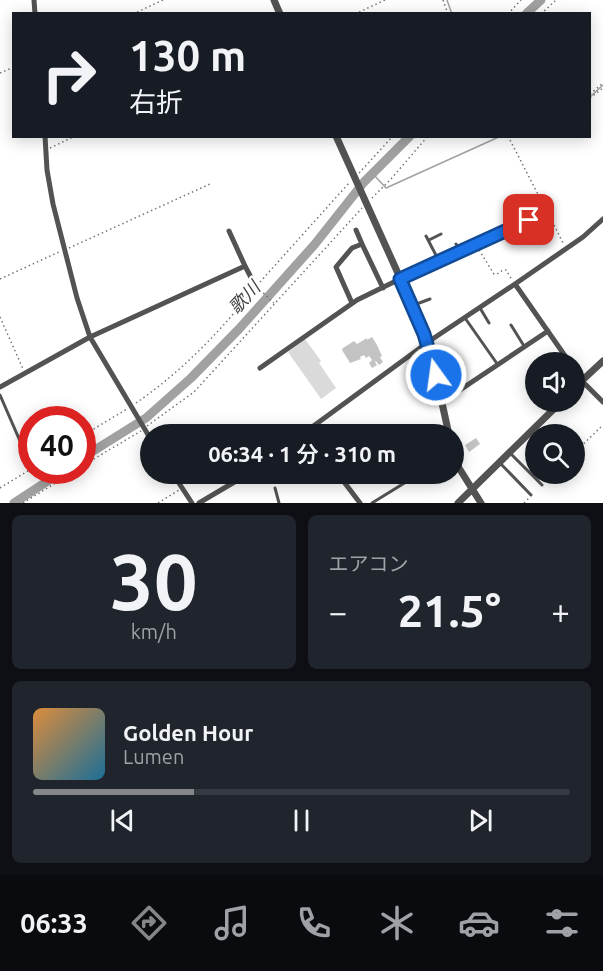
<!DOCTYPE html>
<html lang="ja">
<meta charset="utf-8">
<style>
body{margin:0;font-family:Ubuntu,"Noto Sans JP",sans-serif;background:#20242c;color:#f1f3f6;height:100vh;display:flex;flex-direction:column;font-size:22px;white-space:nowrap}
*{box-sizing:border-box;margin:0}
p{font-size:20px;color:#9ea1a6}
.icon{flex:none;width:33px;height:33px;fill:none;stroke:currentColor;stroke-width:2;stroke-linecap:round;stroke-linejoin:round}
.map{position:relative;height:503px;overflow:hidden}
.side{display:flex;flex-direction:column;gap:12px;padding:12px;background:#0d0f14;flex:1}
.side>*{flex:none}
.banner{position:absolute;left:12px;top:12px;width:579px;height:126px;border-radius:0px;box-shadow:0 3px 15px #0003;background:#171b24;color:#f1f3f6;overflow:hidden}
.controls{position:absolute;left:525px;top:352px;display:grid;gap:12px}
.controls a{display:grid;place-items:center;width:60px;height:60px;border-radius:50%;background:#171b24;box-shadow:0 3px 15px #0003;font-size:30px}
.speed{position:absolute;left:18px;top:406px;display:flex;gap:12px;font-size:30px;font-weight:700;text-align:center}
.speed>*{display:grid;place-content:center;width:78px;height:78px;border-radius:50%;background:#171b24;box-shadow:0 3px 15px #0003;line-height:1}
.speed .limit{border:9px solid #d22;background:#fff;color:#111}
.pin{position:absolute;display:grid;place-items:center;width:51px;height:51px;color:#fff;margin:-26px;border-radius:12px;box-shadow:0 3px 9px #0006}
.me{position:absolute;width:66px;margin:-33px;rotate:346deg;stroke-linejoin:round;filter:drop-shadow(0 0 4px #0008)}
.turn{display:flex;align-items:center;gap:21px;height:126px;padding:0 18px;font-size:27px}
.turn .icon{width:78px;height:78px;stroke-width:2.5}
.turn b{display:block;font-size:42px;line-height:51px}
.big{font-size:45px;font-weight:600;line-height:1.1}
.side .tile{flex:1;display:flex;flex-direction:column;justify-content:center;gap:9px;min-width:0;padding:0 21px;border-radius:9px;background:#20242c}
.side .dial{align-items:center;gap:0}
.dial b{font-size:78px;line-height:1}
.song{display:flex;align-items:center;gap:18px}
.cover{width:72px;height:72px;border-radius:9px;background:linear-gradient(135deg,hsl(30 70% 55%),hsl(200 70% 35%))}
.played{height:6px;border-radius:3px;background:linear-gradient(90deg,#858687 30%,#363941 30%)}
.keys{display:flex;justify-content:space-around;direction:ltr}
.heat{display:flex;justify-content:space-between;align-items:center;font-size:33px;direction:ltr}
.side .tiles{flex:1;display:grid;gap:12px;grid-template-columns:1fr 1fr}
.tile:last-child{grid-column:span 2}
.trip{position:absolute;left:140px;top:424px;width:324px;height:60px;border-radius:30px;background:#171b24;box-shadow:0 3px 15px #0003;font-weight:600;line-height:60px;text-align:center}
.dock{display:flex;height:96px;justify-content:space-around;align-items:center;background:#090b0e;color:#9ea1a6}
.dock .icon{width:42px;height:42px}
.dock .selected{color:#858687}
.dock b{font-size:27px;color:#f1f3f6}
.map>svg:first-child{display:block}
.green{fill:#dadada}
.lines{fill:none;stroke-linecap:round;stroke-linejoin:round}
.stream{stroke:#a1a1a1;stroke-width:1.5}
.river{stroke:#a1a1a1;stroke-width:9}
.building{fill:#c3c3c3}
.path{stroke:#757575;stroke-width:1.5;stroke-dasharray:1.5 3;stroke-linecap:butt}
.service{stroke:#535353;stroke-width:3}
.minor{stroke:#535353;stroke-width:5}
.tertiary{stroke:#535353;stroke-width:7}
.route-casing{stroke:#114b97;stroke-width:15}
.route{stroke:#1a73e8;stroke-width:10}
.labels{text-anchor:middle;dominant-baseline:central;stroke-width:4.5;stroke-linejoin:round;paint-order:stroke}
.water-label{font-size:18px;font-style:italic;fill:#424242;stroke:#fff}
</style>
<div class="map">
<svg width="603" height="503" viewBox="0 0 603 503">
<rect width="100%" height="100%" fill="#fff"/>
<path class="green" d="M305,339L321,361L319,363L336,388L321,399L288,352Z"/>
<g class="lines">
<path class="stream" d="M447,0L452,14
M590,97L603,85
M373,174L386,188L501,136"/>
<path class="river" d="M526,14L541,0
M82,458L146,418L191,378L239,329L315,244L364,182L410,136
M14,503L63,471"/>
</g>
<path class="building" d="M372,337L377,345L382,356L380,357L383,362L379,365L376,361L375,362L377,365L372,368L369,363L372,360L369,356L366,358L364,355L360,357L361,359L350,363L342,350L343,348L354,341L357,344L367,338V340Z
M476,438L480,444L469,452L465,445Z"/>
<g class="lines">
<path class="path" d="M443,0L448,14
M133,14L163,0
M355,14L385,0
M508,14L521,0
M541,14L556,0
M0,73L14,67
M590,94L603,83
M590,98L603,88
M508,136L545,208
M50,148L75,136
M359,173L393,136
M372,198L391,179L428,136
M550,217L564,245
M69,248L210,184
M479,250L494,274H497L503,270H506L512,280
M0,279L59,252
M260,282L349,183
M260,290L274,303
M0,317L23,369
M136,403C181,372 219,333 253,290
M147,426L194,392L362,208
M82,436L127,409
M574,453L603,425
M82,466L141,431
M545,482L553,474
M0,488L31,469
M23,503L75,471
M158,503L179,490
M524,503L529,498"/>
<path class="service" d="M426,236L439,261
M429,240L441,234
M456,244L460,252
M414,305L430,299
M480,308L489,323
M465,318L498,365
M511,325L524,346
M0,395L30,464
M510,453L542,485
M500,463L531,495
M275,488L279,503
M372,503L419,474"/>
<path class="minor" d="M34,0L35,14
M45,136L47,170L53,204L77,298L90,337L150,438
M356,230L362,244
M229,231L245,266L256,287
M515,284L583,237L603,219
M352,303L336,267L352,248L362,244L383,288
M260,368L357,300L400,279L547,212
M574,369L582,381L603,402
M0,387L90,337L245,266
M442,402L548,331
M309,435L308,430L431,340L515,284L570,363
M173,474L192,503
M338,474L360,503
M199,503L248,474"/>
<path class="tertiary" d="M274,0L280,14
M336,136L415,311C431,351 440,393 449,435
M574,388L603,361
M453,454L459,468L481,503
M458,503L561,402"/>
</g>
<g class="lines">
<g class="route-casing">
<path id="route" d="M436,375L424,334L400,279L529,220"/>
</g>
<use href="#route" class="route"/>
</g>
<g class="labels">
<g class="water-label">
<text transform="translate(244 297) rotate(-47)">歌川</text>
</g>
</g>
</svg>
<div class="controls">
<a><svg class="icon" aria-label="sound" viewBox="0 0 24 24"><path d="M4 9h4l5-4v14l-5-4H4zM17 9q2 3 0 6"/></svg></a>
<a><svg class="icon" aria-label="search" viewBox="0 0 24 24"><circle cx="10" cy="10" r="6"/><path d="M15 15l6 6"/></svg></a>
</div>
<div class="speed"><div class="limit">40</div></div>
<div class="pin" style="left:529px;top:220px;background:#d93025"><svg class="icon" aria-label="arrive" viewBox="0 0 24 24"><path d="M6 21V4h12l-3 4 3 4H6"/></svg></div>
<svg class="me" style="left:436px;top:375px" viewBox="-20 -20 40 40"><circle r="17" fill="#1a73e8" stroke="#fff" stroke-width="3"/><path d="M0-11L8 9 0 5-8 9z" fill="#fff"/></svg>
<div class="trip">06:34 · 1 分 · 310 m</div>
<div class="banner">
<div class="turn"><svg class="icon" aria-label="right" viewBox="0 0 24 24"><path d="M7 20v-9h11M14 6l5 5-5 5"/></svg><div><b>130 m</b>右折</div></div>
</div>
</div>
<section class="side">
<div class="tiles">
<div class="tile dial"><b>30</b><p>km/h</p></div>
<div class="tile"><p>エアコン</p>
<div class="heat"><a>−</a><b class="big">21.5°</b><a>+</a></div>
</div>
<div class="tile">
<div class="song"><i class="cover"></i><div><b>Golden Hour</b><p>Lumen</p></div></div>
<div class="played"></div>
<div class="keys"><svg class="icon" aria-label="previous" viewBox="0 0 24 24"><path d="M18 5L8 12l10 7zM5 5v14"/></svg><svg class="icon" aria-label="pause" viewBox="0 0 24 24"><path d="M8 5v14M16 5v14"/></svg><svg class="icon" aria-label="next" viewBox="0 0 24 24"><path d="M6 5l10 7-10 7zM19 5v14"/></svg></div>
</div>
</div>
</section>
<nav class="dock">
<b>06:33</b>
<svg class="icon selected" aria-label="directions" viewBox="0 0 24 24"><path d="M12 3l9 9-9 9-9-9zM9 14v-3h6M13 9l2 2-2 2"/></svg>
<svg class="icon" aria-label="music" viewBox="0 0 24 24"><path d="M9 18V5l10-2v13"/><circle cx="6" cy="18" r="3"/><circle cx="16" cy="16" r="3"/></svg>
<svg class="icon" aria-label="phone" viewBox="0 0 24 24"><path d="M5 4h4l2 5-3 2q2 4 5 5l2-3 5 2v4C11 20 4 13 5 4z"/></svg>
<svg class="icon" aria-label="climate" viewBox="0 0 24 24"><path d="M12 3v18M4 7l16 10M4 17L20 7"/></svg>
<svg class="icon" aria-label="car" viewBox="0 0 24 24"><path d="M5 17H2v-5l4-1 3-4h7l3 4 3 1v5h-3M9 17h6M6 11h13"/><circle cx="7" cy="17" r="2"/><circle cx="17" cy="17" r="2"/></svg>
<svg class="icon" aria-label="filters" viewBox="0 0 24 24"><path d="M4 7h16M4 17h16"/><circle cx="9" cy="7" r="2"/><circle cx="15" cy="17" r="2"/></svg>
</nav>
